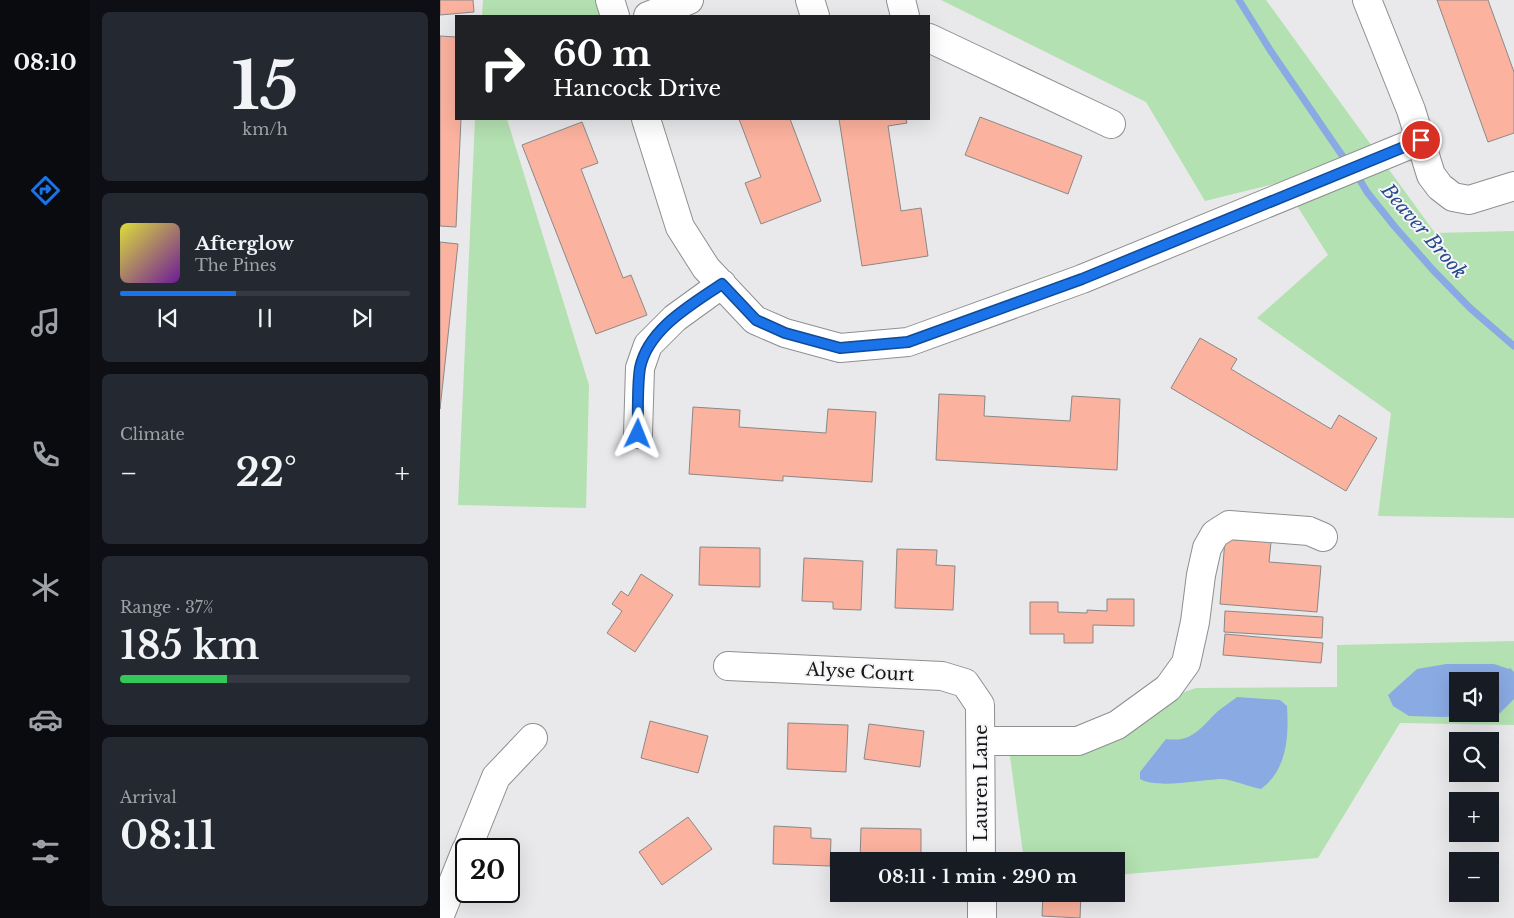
<!DOCTYPE html>
<meta charset="utf-8">
<style>
body{margin:0;font-family:"Libre Baskerville",serif;background:#242831;color:#f1f3f6;height:100vh;display:flex;flex-direction:column;font-size:19px;white-space:nowrap}
*{box-sizing:border-box;margin:0}
p{font-size:16px;color:#9ea1a6}
.icon{flex:none;width:28px;height:28px;fill:none;stroke:currentColor;stroke-width:2;stroke-linecap:round;stroke-linejoin:round}
.map{position:relative;flex:1;overflow:hidden}
.panel{display:flex;flex-direction:column;gap:12px;padding:12px;background:#0d0f14;width:350px}
.panel>*{flex:none}
.hud{position:absolute;left:15px;top:15px;width:475px;height:105px;border-radius:0px;box-shadow:0 5px 20px #0002;background:#202124;color:#fff;overflow:hidden}
.controls{position:absolute;left:1009px;top:672px;display:grid;gap:10px}
.controls a{display:grid;place-items:center;width:50px;height:50px;border-radius:0px;background:#171b24;box-shadow:0 5px 20px #0002;font-size:25px}
.speed{position:absolute;left:15px;top:838px;display:flex;gap:10px;font-size:25px;font-weight:700;text-align:center}
.speed>*{display:grid;place-content:center;width:65px;height:65px;border-radius:50%;background:#171b24;box-shadow:0 5px 20px #0002;line-height:1}
.speed .limit{border:2px solid #111;border-radius:8px;background:#fff;color:#111}
.pin{position:absolute;display:grid;place-items:center;width:42px;height:42px;color:#fff;margin:-21px;border:2px solid #fff;border-radius:50%;box-shadow:0 1px 5px #0007}
.me{position:absolute;width:55px;margin:-28px;rotate:2deg;stroke-linejoin:round;filter:drop-shadow(0 0 4px #0008)}
.turn{display:flex;align-items:center;gap:18px;height:105px;padding:0 15px;font-size:22px}
.turn .icon{width:65px;height:65px;stroke-width:2.5}
.turn b{display:block;font-size:35px;line-height:42px}
.big{font-size:38px;font-weight:600;line-height:1.1}
.panel .tile{flex:1;display:flex;flex-direction:column;justify-content:center;gap:8px;min-width:0;padding:0 18px;border-radius:8px;background:#242831}
.panel .dial{align-items:center;gap:0}
.dial b{font-size:65px;line-height:1}
.song{display:flex;align-items:center;gap:15px}
.cover{width:60px;height:60px;border-radius:8px;background:linear-gradient(135deg,hsl(60 70% 55%),hsl(280 70% 35%))}
.played{height:5px;border-radius:2px;background:linear-gradient(90deg,#1a73e8 40%,#363941 40%)}
.keys{display:flex;justify-content:space-around;direction:ltr}
.heat{display:flex;justify-content:space-between;align-items:center;font-size:28px;direction:ltr}
.charge{height:8px;border-radius:4px;background:linear-gradient(90deg,#34c759 37%,#363941 0)}
.trip{position:absolute;left:390px;top:852px;width:295px;height:50px;border-radius:0px;background:#171b24;box-shadow:0 5px 20px #0002;font-weight:600;line-height:50px;text-align:center}
main{display:flex;flex:1;min-height:0}
.dock{display:flex;flex-direction:column;width:90px;justify-content:space-around;align-items:center;background:#090b0e;color:#9ea1a6}
.dock .icon{width:35px;height:35px}
.dock .on{color:#1a73e8}
.dock b{font-size:22px;color:#f1f3f6}
.map>svg:first-child{display:block}
.green{fill:#b4e1b1;fill-rule:evenodd}
.water{fill:#8aaae3;fill-rule:evenodd}
.lines{fill:none;stroke-linecap:round;stroke-linejoin:round}
.stream{stroke:#8aaae3;stroke-width:7}
.building{fill:#fbb29e;stroke:#8b8888}
.minor-casing{stroke:#8e8f90;stroke-width:30}
.minor{stroke:#fff;stroke-width:28}
.route-casing{stroke:#114b97;stroke-width:12}
.route{stroke:#1a73e8;stroke-width:9}
.labels{text-anchor:middle;dominant-baseline:central;stroke-width:4;stroke-linejoin:round;paint-order:stroke}
.street-label{font-size:18px;fill:#151616;stroke:#f6f6f8}
.water-label{font-size:19px;font-style:italic;fill:#274b8f;stroke:#f6f6f8}
</style>
<main>
<nav class="dock">
<b>08:10</b>
<svg class="icon on" aria-label="directions" viewBox="0 0 24 24"><path d="M12 3l9 9-9 9-9-9zM9 14v-3h6M13 9l2 2-2 2"/></svg>
<svg class="icon" aria-label="music" viewBox="0 0 24 24"><path d="M9 18V5l10-2v13"/><circle cx="6" cy="18" r="3"/><circle cx="16" cy="16" r="3"/></svg>
<svg class="icon" aria-label="phone" viewBox="0 0 24 24"><path d="M5 4h4l2 5-3 2q2 4 5 5l2-3 5 2v4C11 20 4 13 5 4z"/></svg>
<svg class="icon" aria-label="climate" viewBox="0 0 24 24"><path d="M12 3v18M4 7l16 10M4 17L20 7"/></svg>
<svg class="icon" aria-label="car" viewBox="0 0 24 24"><path d="M5 17H2v-5l4-1 3-4h7l3 4 3 1v5h-3M9 17h6M6 11h13"/><circle cx="7" cy="17" r="2"/><circle cx="17" cy="17" r="2"/></svg>
<svg class="icon" aria-label="filters" viewBox="0 0 24 24"><path d="M4 7h16M4 17h16"/><circle cx="9" cy="7" r="2"/><circle cx="15" cy="17" r="2"/></svg>
</nav>
<section class="panel">
<div class="tile dial"><b>15</b><p>km/h</p></div>
<div class="tile">
<div class="song"><i class="cover"></i><div><b>Afterglow</b><p>The Pines</p></div></div>
<div class="played"></div>
<div class="keys"><svg class="icon" aria-label="previous" viewBox="0 0 24 24"><path d="M18 5L8 12l10 7zM5 5v14"/></svg><svg class="icon" aria-label="pause" viewBox="0 0 24 24"><path d="M8 5v14M16 5v14"/></svg><svg class="icon" aria-label="next" viewBox="0 0 24 24"><path d="M6 5l10 7-10 7zM19 5v14"/></svg></div>
</div>
<div class="tile"><p>Climate</p>
<div class="heat"><a>−</a><b class="big">22°</b><a>+</a></div>
</div>
<div class="tile"><p>Range · 37%</p><b class="big">185 km</b><div class="charge"></div></div>
<div class="tile"><p>Arrival</p><b class="big">08:11</b></div>
</section>
<div class="map">
<svg width="1074" height="918" viewBox="0 0 1074 918">
<rect width="100%" height="100%" fill="#e9e9eb"/>
<path class="green" d="M43,0H158L162,16H42Z
M501,0H826L995,233L1074,231V518L938,516L951,413L817,318L888,255L842,182L765,201L706,102Z
M35,119H67L149,385L146,508L18,505Z
M1074,641V725L960,723L878,858L676,875V861H584L569,749L756,688L897,687V645ZM1018,681H1050V714H1018Z"/>
<path class="water" d="M1006,664H1054L1069,669L1070,668L1074,672V699L1059,714L1003,717L969,716L953,706L948,695L977,669ZM1018,681H1050V714H1018Z
M797,697L840,700L847,706C849,736 847,770 821,789C809,787 792,779 780,779C759,780 718,789 700,779V772L726,739C753,743 761,727 778,711C784,706 791,702 797,697Z"/>
<g class="lines">
<path class="stream" d="M799,0L830,50L908,164
M915,172L927,192L955,227L993,270L1030,308L1074,346"/>
</g>
<path class="building" d="M0,0H33L34,12L0,15Z
M997,0H1048L1074,72V133L1048,142Z
M0,36L16,37V119H21L16,227L0,226Z
M540,117L642,156L628,194L525,155Z
M299,119H350L381,201L321,224L305,183L321,177Z
M399,119H466L467,123L448,126L461,211L481,208L488,256L422,266Z
M142,122L158,163L141,169L183,278L191,275L207,315L156,334L82,145Z
M0,242L18,244L0,409Z
M760,338L797,359L791,369L891,429L899,415L937,438L906,491L731,388Z
M499,394L545,396L544,416L630,421L632,396L680,399L677,470L496,460Z
M253,407L300,410L299,427L386,433L388,409L436,412L432,482L343,476V481L249,474Z
M785,539L831,542L829,562L881,566L877,612L780,604Z
M260,547L320,548V587L259,585Z
M457,549L497,550L496,565L515,566L513,610L455,608Z
M364,558L423,561L421,610L393,609V602L362,601Z
M201,574L233,595L195,652L167,633L182,611L172,604L181,591L188,596Z
M667,599H694V626L653,625V643H624V634H590V602H618V612L647,613V610L667,611Z
M785,611L883,617L882,638L784,632Z
M785,634L883,643L881,663L783,655Z
M210,721L268,736L258,773L201,758Z
M348,723L408,725L406,772L347,769Z
M429,724L484,731L480,767L424,759Z
M248,817L272,849L222,885L199,852Z
M334,826L371,828V838L391,839L390,866L333,864Z
M421,828L481,829V861H420Z
M604,856L642,858V861H604Z
M603,894H641L640,918L602,916Z"/>
<g class="lines">
<g class="minor-casing">
<path id="minor" d="M170,0L175,16
M370,0L375,16
M461,0L465,16
M927,0L971,110L991,175L1000,187L1013,197L1029,200L1074,186
M208,16L249,0
M489,38L671,124
M206,119L240,227L266,268L315,320L345,333L400,348L468,342L642,279L981,140
M198,434L200,368L208,345L235,318L282,284
M288,666L502,676L525,683L540,705L541,861
M541,741H638L677,725L728,688L746,663L755,622L761,575L767,548L775,534L789,525L869,531L883,537
M27,849L56,777L93,738
M542,894V918
M0,915L26,850"/>
</g>
<use href="#minor" class="minor"/>
</g>
<g class="lines">
<g class="route-casing">
<path id="route" d="M198,434C198,415 197,386 200,368C208,329 251,305 282,284L316,320L345,333L400,348L468,342L642,279L981,140"/>
</g>
<use href="#route" class="route"/>
</g>
<g class="labels">
<g class="street-label">
<text transform="translate(420 672) rotate(3)">Alyse Court</text>
<text transform="translate(541 783) rotate(-90)">Lauren Lane</text>
</g>
<g class="water-label">
<text transform="translate(984 231) rotate(49)">Beaver Brook</text>
</g>
</g>
</svg>
<div class="controls">
<a><svg class="icon" aria-label="sound" viewBox="0 0 24 24"><path d="M4 9h4l5-4v14l-5-4H4zM17 9q2 3 0 6"/></svg></a>
<a><svg class="icon" aria-label="search" viewBox="0 0 24 24"><circle cx="10" cy="10" r="6"/><path d="M15 15l6 6"/></svg></a>
<a>+</a>
<a>−</a>
</div>
<div class="speed"><div class="limit">20</div></div>
<div class="pin" style="left:981px;top:140px;background:#d93025"><svg class="icon" aria-label="arrive" viewBox="0 0 24 24"><path d="M6 21V4h12l-3 4 3 4H6"/></svg></div>
<svg class="me" style="left:198px;top:434px" viewBox="-20 -20 40 40"><path d="M0-17L14 15 0 8-14 15z" fill="#1a73e8" stroke="#fff" stroke-width="4"/></svg>
<div class="trip">08:11 · 1 min · 290 m</div>
<div class="hud">
<div class="turn"><svg class="icon" aria-label="right" viewBox="0 0 24 24"><path d="M7 20v-9h11M14 6l5 5-5 5"/></svg><div><b>60 m</b>Hancock Drive</div></div>
</div>
</div>
</main>
